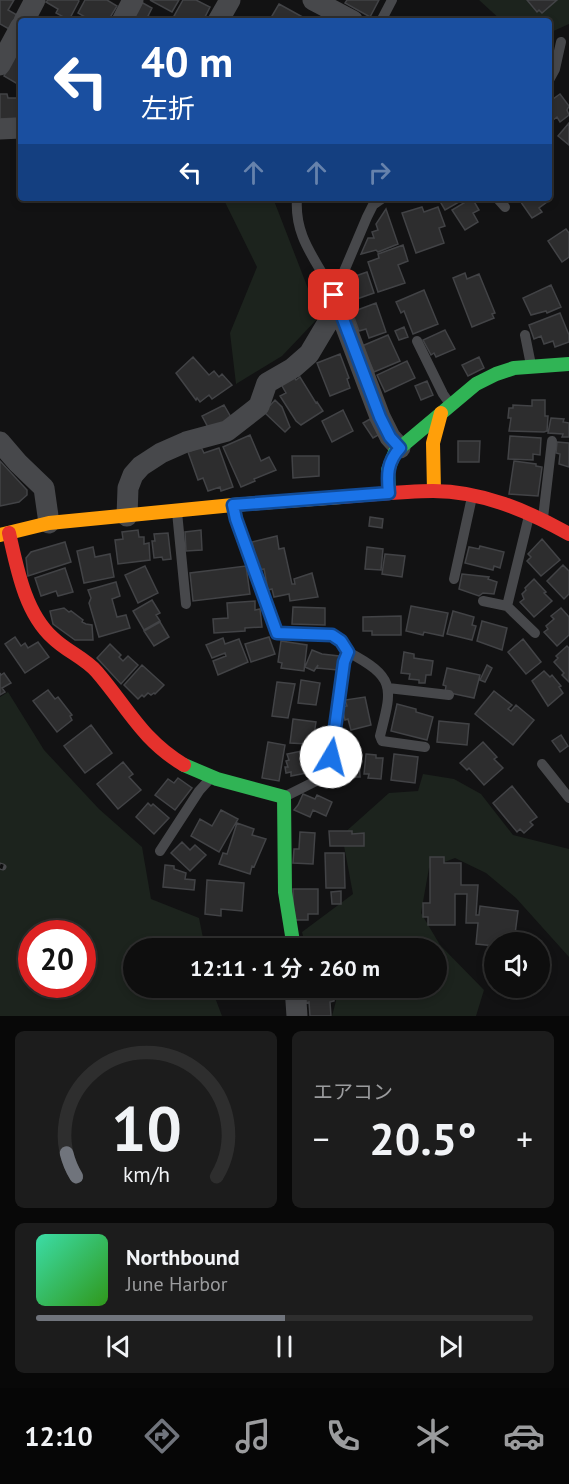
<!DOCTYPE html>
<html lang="ja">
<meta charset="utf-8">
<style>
body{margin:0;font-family:"PT Sans","Noto Sans JP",sans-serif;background:#1c1c1c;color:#f1f3f6;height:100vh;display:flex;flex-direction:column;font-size:22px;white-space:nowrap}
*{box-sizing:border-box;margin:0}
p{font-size:20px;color:#9b9c9e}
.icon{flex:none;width:33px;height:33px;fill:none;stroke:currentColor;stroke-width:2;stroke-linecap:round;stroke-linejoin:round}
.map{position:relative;height:1016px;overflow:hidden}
.panel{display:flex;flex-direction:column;gap:15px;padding:15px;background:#080808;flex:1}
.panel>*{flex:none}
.top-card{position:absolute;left:18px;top:18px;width:534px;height:183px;border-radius:6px;box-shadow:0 3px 9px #0003,0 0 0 2px #2e2e2e;background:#1a4fa0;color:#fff;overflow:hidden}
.buttons{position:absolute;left:484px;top:932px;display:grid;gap:12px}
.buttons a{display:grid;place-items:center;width:66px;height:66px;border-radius:50%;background:#0e0e0e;box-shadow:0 3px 9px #0003,0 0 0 2px #2e2e2e;font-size:30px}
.speed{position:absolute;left:18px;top:920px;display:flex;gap:12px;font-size:30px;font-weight:700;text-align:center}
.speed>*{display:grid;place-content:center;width:78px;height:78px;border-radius:50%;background:#0e0e0e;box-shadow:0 3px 9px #0003,0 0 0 2px #2e2e2e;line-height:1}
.speed .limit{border:9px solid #d22;background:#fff;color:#111}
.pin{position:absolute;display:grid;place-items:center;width:51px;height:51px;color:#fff;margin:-26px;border-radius:12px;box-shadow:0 3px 9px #0006}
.me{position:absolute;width:66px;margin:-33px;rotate:8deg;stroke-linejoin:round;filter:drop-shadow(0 0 4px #0008)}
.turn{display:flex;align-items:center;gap:21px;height:126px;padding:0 24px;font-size:27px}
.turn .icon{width:78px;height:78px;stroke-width:2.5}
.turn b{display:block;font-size:42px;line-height:51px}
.lanes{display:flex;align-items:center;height:57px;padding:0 24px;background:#0003;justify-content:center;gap:30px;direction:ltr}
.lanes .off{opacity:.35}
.big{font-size:45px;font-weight:600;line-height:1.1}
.panel .tile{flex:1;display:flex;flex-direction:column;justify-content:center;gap:9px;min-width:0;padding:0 21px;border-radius:9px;background:#1c1c1c}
.panel .dial{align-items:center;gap:0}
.dial svg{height:156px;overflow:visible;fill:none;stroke:#2e2e2e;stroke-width:7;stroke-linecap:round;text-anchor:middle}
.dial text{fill:#f1f3f6;stroke:none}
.song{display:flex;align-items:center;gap:18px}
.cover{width:72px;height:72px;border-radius:9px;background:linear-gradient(135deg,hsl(160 70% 55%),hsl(110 70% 35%))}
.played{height:6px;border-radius:3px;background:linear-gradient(90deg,#70747c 50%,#2e2e2e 50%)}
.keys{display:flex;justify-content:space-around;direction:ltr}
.heat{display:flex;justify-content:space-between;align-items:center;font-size:33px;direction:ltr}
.panel .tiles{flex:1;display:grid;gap:15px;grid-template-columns:1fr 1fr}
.tile:last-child{grid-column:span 2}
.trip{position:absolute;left:123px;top:938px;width:324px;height:60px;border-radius:30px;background:#0e0e0e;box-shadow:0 3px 9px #0003,0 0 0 2px #2e2e2e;font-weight:600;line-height:60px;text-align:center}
.tabs{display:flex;height:96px;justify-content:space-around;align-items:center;background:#060606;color:#9b9c9e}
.tabs .icon{width:42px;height:42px}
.tabs .selected{color:#70747c}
.tabs b{font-size:27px;color:#f1f3f6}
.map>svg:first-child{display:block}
.green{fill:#1c231d;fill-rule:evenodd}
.building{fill:#2d2d2e;stroke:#424346;stroke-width:1.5}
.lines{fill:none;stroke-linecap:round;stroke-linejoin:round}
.lane{stroke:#47484b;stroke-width:10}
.street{stroke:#47484b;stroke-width:21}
.fast{stroke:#30b455;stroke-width:14}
.slow{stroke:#ff9f0a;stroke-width:14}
.jam{stroke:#e5322d;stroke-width:14}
.rail-casing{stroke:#47484b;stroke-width:7}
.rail{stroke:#0d0d0e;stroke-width:4.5;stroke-dasharray:14;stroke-linecap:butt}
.route-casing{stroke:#114b97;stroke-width:15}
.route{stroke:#1a73e8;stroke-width:10}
</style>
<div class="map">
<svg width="569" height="1016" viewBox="0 0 569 1016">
<rect width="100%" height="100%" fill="#121213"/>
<path class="green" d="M479,0H569V24L549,33V21H502Z
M223,198H273L319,317L282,356L236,384L230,333L257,267Z
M8,692L44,750L99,809L142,847L151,899L199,918L205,948H134V987H211L222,1016H0V697ZM32,933H82V984H32Z
M423,774L454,779L481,794L513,835L569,849V957L516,898L486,873L455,858L429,868L421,913L440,945L484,990L476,1016H332L336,1001L333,987H436V948H306L302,932L353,894L342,835L389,793L418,791Z"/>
<path class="building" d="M0,0H14L8,10L17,15L9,29L0,24Z
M48,0H78L79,1L69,20L56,13L58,9L46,2Z
M85,0H107L117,6L108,21H96L91,18L90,20L78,13Z
M150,0H179L172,12Z
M183,0H196L210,7L203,21H183L174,16Z
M347,0H379L370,17L345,3Z
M527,0H557L542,13L539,10L537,12Z
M141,2L152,8L148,16L159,21H131Z
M279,4L308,20V21H269Z
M16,55L21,58V86L4,76Z
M0,94H7L8,98H21L19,118L0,119Z
M560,94L569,106L567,110L569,115L560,122L557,117L549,123V102Z
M569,123V145L558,136Z
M438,198H466L445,210Z
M472,198L479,210L473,213L478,222L465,230L452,210Z
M518,198H545L547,202L539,208L542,212L532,218Z
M422,207L424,212L438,207L445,226L439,228L444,243L416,253L402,213Z
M386,209L398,244L378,252L376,250L361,254L368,238H374L372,232L378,230L376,224Z
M566,229L569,233V257L562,262L548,241Z
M403,245L408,261L398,265L405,283L378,292L368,262L379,258L378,254Z
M367,272L374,293L351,301L345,287L353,284L350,278Z
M465,273L467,279L479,274L495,313L492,314L494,318L472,327L453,278Z
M551,285L561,307L547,313L546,311L531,315L523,298Z
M424,290L438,324L413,334L404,311L401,313L396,302Z
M376,303L386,332L369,338L366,329L359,331L352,312Z
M560,313L569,335V342L555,347L553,341L544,344L541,336L534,339L529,325Z
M404,327L408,337L399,340L395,331Z
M445,330L455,349L436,357L434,353L431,355L423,340Z
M388,335L400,361L374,372L362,346Z
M340,354L349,378L347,379L350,388L330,396L317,363Z
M193,357L209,375L214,371L219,377L222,374L232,385L212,399L209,395L200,402L197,398L196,400L176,373Z
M479,357L484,368L468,376L462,365Z
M407,361L415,378L385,392L377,375Z
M294,377L296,380L300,377L316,403L317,402L323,411L301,425L296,421L280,396L286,393L281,384Z
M427,381L433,395L421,400L415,386Z
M275,400L282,407L290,427L285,432L264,412Z
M532,400H545V416H548L547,431L544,432L509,431L511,418H508L509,408H513V405L532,406Z
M224,405L232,419L210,431L202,416Z
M343,410L353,431L332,442L322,421Z
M551,418L564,419L563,422L569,423V437H562L563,434L548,433Z
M370,419L380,434L373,438L363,423Z
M250,435L261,461L269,457L276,470L254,479L255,481L241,487L223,447Z
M510,436L541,438L540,455L533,454V460L508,459Z
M458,441H480L479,462H458Z
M557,442L569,443V467L559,464L560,454L556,453Z
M201,447L204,453L219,448L233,487L221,491L220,487L208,491L203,478L198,480L188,452Z
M292,456H319V476L293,478Z
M0,461L27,490V495L19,502L0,506Z
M514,461L536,464V466L542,467L538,496L509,494Z
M370,517L383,519L382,528L369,526Z
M138,530L139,537H144V544L149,543L150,560L118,564L115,540L123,539L122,532Z
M201,530L202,550L186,551L185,532Z
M168,533L171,559L163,560L162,557L154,558L152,541H155L154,534Z
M277,536L279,549L284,548L292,584H295L294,579L312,573L318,597L290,601L289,594L274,597L272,589L268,590L264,569L259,570L252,542Z
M542,539L560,560L541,576L527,561L531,557L528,554Z
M65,542L71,562L28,576L26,558L31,552Z
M480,546L504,552L500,568L494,566L493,570L465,563L469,547L479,549Z
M93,547L95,557L110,554L114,577L84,583L77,551Z
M367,547L383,549L381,570L365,569Z
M385,554L405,556L402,577L382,574Z
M563,565L569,571V594L564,599L547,581Z
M145,566L158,593L138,603L125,575Z
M246,566L250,594L193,601L190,573Z
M65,568L73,592L58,596L56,591L41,596L35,578Z
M462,574L489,577L488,579L497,582L494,594L483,593L479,596L459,589Z
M534,579L546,592L544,593L552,601L534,617L520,602L524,599L522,594L526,590L525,588Z
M116,582L120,596L112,599L117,617L126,615L130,628L99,637L89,603L91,598L88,590Z
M152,600L160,613L156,615L160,621L144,630L133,611Z
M255,601V610L260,609L262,627L245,628V631L214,633L213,619L228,618L227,603Z
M411,606L448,613L443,636L424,632L423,635L406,631Z
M293,607L325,608V625L292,624Z
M64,608L69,612L71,611L83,620L82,622L86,624L92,625L93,640H75L53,624L50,611Z
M561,608L569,617V635L557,646L544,632L548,629L546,626L554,619L551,616Z
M453,611L474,617L472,625L476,626L472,640L447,634Z
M401,616V635H372V631H363V617Z
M482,621L507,628L502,650L477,641Z
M160,622L169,637L154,646L144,631Z
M15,637L21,646L25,643L28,648L38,642L49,657L25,673L5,644Z
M269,637L275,654L251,662L245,644Z
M223,638L225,644L239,639L248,662L218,675L213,661L226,656L225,653L212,658L206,645Z
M523,639L541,662L526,674L508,652Z
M281,641L307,645L304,671L281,668L282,663L278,662Z
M110,644L121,655L119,657L123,661L128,656L138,665L121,684L97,658Z
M567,646L569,648V682L562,675L564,673L554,662L558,658L556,656Z
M312,650L322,654L339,656L338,670L317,668L318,665L314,671L305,667Z
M404,652L414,654V658L433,661L431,675H426L425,683H419V680L409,679L410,674L401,673Z
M142,665L164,685L155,694L154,693L151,695L148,693L144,697L142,695L138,699L124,685Z
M487,665L492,668L485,682L480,680Z
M447,668L480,675L474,698L445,692L446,686L443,685Z
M544,671L550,677L552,675L561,686L559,687L563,693L548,706L532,681Z
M0,673L1,675L4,673L11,683L2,688L5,692L0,695Z
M301,680L320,683L316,705L298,703Z
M277,682L295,684L288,718L272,716Z
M48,690L55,699L58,697L72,715L70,716L72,720L57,732L33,701Z
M494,691L512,705L508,709L511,711L516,705L534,720L513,745L475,714Z
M365,697L371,725L351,730L348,719L345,720L342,707L347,706L345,700Z
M397,704L416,709V712L433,717L427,740L391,731Z
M293,719L316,722L313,741H308V744L290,743Z
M439,721L469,724L467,745L437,742Z
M91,725L112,753L85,773L64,746Z
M561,735L568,746L560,752L552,741Z
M268,742L285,745L279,781L262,778Z
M483,742L497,757L494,759L503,768L484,785L469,768L467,770L460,763Z
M312,749L317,771L291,776V772L286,773L285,767H288L286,761L289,760L287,754Z
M366,754L376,755V758H383L381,779L368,778L369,774H364Z
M394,754L418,757L415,783L391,780Z
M342,756L359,757L360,777H341Z
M123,762L133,774L129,777L141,790L118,809L97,784Z
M178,778L192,788L175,810L155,795L168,779L174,783Z
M512,786L537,817L530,822L533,825L524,833L520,829L517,832L493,803Z
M303,794L315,799L317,795L332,802L326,816L313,810L310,817L294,810L298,805Z
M148,803L151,806L153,804L169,818L154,834L136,817Z
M221,810L238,819L219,852L191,836L200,819L212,826Z
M237,823L254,829L252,835L266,839L254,867L252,866L250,874L219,864L223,853L227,854Z
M329,831H352V834L364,833V846H330Z
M300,832L315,833L313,864L293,863L294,849H299Z
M182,842L190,850L195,845L206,855L190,871L171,853Z
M325,853H344L345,888H326Z
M430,857H444V863H461V885H478L476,915H479L480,906L518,911L514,942H495V946L476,944L478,923H466L467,894H455V925H428V917H423V903H430Z
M165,865L174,866V869L186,873L185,879L195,880L194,890L163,887Z
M207,880L244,883L242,911L221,909V916L205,914Z
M293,889H318V914H308V920H293Z
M341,891V904H332L331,892Z
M306,987H333L334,1001L330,1002L331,1016H310L309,1002L306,1003Z"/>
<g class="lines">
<path class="lane" d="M381,21L392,0
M549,80L555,69L561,42
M297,198C294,239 318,261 334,295
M497,198L505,207
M334,295L367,217L373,205L383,198
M525,335L531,365
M417,341L443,394L450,404
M234,508L236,519L277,633L332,635L341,641L348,652L344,662L328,775L286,796
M177,512L186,604
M543,518L552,441
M454,579L472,497
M483,601L507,606L535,633
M507,606L529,516
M348,652C397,678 392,688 380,736L382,741L425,747
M388,688L449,695
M542,764L569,798
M160,851L199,791L209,780"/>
<path class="street" d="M313,0L353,21
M24,21L35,0
M122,21L133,0
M218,21L230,0
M0,65L21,26
M0,129L21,128
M335,298L380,417L390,437L400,448
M0,442L18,463L44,488L49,523
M127,516L128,488L133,475L141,466L161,453L186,442L227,431L254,410L259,406L267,383L293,368L309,354L337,307
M295,987L297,1016"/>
<path class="fast" d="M389,493L388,470L395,452L476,384L496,374L514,368L569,364
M184,765L217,779L284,797L285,892L294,948"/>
<path class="slow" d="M434,491L433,443L441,413
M0,535L49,523L233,505L341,497"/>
<path class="jam" d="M341,497C371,495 403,491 433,491C482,491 528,511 569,534
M9,533C17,568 25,613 53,638C66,651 85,658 97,672C128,708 142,740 184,765"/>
<g class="rail-casing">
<path id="rail" d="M0,866L3,867"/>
</g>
<use href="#rail" class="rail"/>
</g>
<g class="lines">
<g class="route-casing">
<path id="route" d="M331,757L344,662L348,652L341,641L332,635L277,633L236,519L233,505L389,493C387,475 387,462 400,448L390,437L380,417L334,295"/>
</g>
<use href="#route" class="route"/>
</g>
</svg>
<div class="buttons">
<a><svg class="icon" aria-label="sound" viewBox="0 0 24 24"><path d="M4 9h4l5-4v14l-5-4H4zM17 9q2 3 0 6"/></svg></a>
</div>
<div class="speed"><div class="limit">20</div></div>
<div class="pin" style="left:334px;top:295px;background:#d93025"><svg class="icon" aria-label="arrive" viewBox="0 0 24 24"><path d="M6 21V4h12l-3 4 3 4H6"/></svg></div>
<svg class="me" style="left:331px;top:757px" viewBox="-20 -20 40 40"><circle r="19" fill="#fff"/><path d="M0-13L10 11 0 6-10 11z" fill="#1a73e8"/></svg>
<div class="trip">12:11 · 1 分 · 260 m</div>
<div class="top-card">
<div class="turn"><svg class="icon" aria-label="left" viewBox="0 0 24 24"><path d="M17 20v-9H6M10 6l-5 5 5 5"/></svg><div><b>40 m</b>左折</div></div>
<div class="lanes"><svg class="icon" aria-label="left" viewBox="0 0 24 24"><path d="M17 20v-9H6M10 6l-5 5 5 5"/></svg><svg class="icon off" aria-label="ahead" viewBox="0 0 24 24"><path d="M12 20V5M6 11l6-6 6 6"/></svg><svg class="icon off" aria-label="ahead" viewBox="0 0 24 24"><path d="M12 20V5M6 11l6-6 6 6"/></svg><svg class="icon off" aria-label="right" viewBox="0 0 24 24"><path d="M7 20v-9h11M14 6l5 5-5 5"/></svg></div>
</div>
</div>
<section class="panel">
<div class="tiles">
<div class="tile dial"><svg viewBox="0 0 100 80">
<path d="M14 69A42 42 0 1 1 86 69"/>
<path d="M14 69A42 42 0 0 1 9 57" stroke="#70747c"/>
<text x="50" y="56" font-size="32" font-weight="700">10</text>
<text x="50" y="72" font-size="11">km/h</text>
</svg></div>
<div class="tile"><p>エアコン</p>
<div class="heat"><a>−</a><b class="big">20.5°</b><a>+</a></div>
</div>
<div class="tile">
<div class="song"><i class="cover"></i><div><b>Northbound</b><p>June Harbor</p></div></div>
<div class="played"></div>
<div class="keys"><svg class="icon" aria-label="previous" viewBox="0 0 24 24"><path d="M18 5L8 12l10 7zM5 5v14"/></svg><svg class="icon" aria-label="pause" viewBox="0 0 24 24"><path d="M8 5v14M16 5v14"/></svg><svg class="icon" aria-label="next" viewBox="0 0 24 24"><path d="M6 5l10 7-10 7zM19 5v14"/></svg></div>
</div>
</div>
</section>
<nav class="tabs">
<b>12:10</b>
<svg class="icon selected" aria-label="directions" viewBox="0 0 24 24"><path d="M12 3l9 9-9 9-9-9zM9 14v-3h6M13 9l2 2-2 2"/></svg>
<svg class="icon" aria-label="music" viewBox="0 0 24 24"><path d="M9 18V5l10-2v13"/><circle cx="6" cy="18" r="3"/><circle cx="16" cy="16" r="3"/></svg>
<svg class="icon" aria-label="phone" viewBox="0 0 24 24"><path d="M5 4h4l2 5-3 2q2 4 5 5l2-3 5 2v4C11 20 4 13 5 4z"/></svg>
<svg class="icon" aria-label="climate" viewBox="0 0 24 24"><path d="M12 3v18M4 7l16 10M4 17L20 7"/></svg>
<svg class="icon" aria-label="car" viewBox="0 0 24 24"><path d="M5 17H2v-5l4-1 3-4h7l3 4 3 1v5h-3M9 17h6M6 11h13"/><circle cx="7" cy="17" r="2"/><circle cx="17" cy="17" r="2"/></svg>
</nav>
